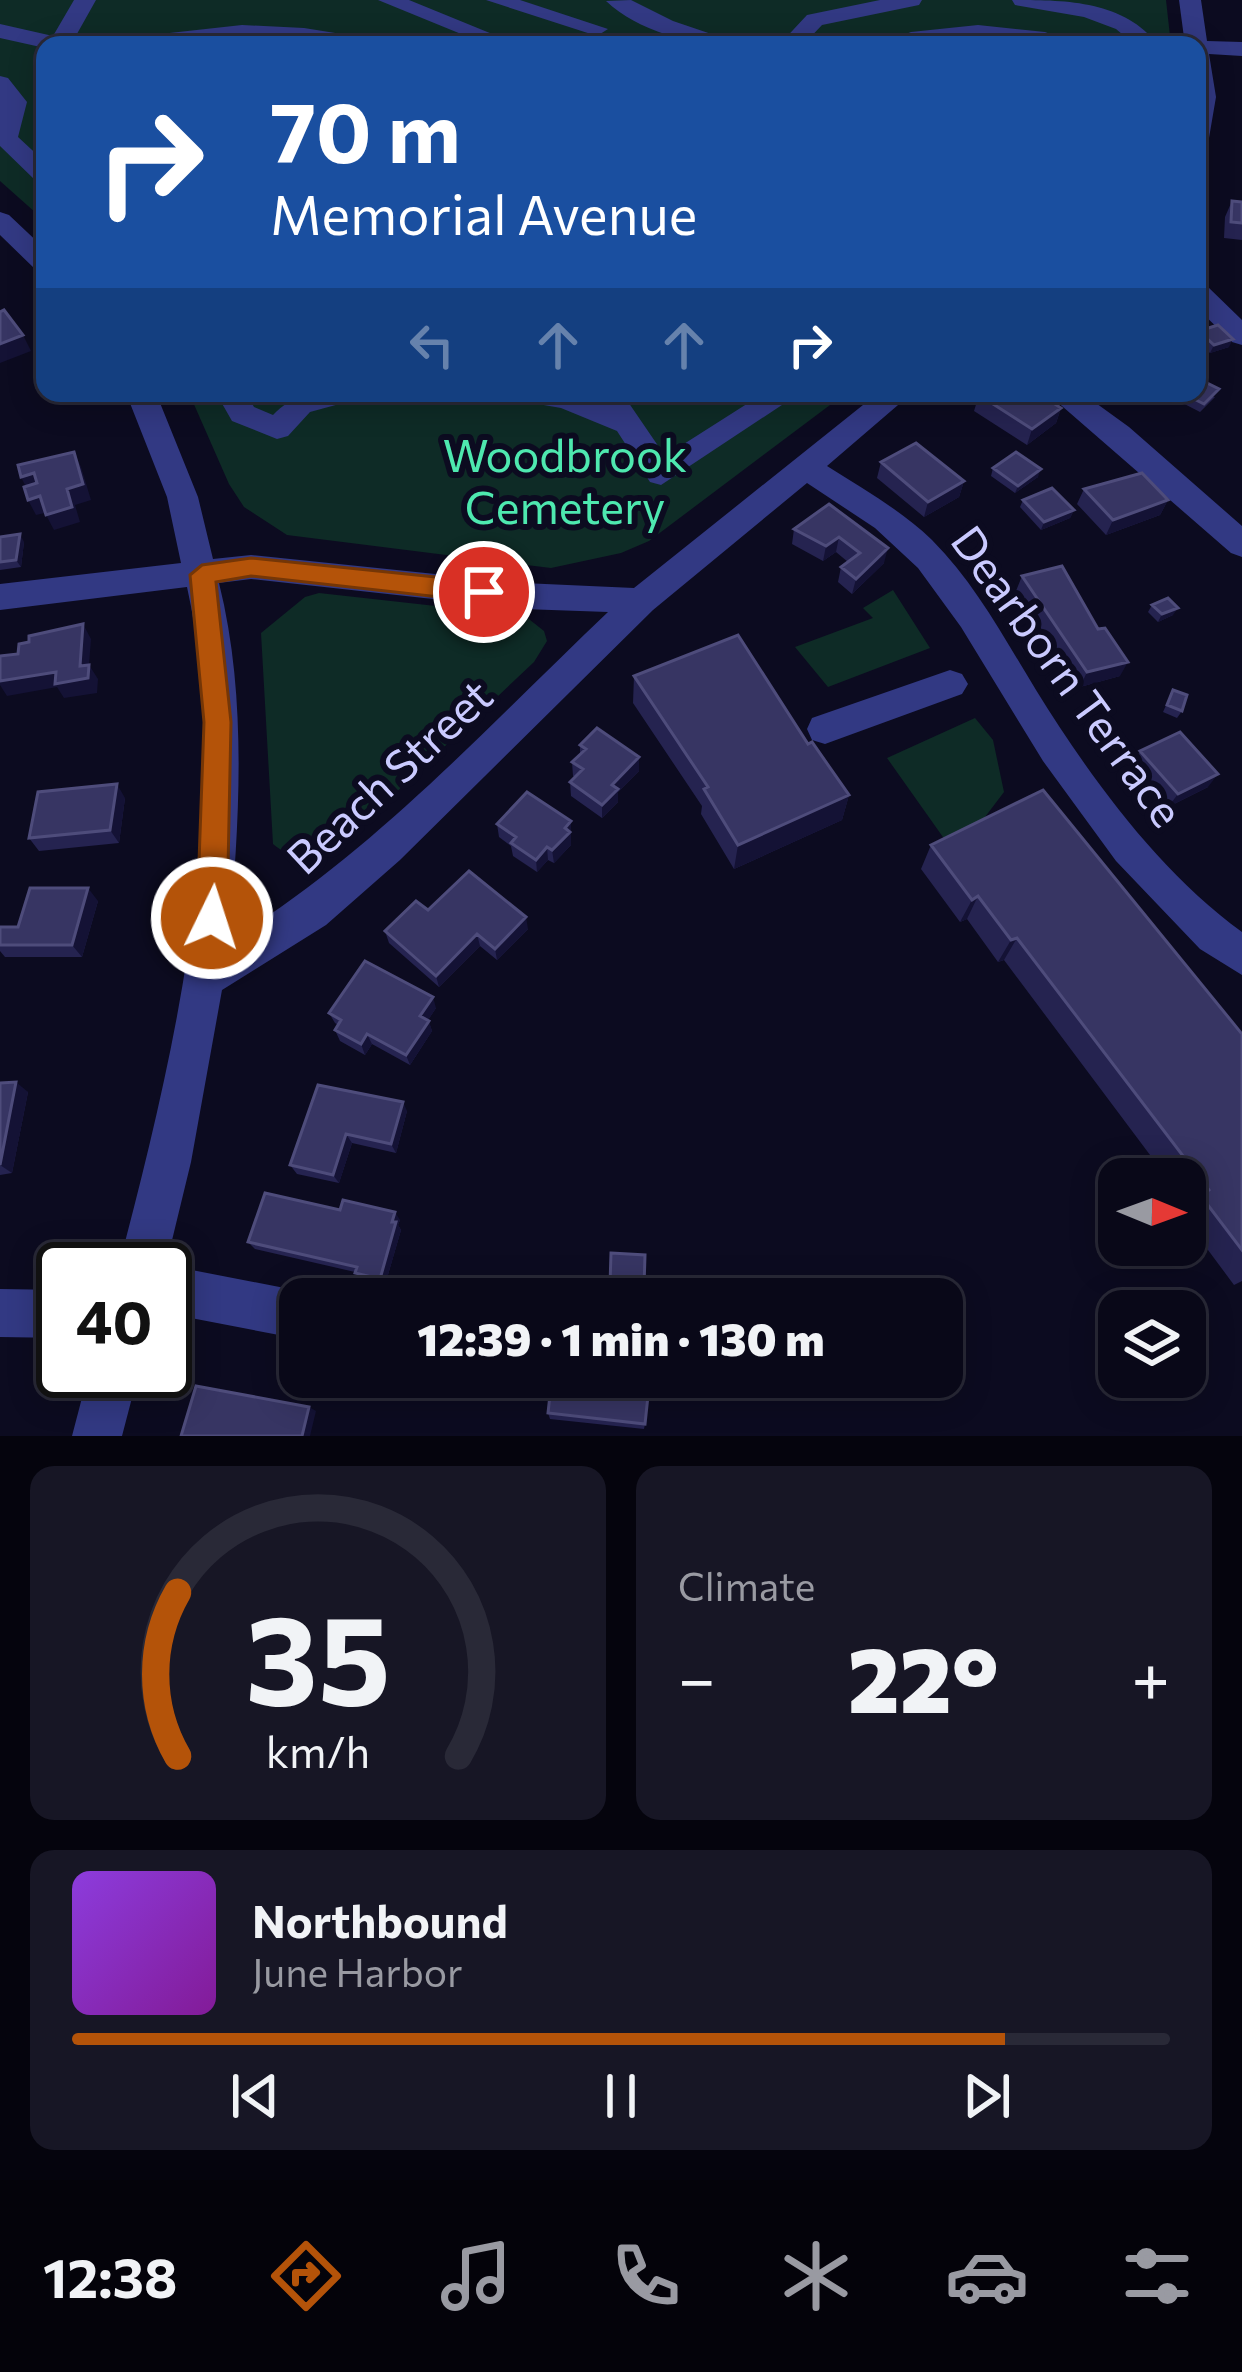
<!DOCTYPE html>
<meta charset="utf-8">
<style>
body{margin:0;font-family:Commissioner,sans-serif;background:#171625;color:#f1f3f6;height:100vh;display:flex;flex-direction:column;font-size:45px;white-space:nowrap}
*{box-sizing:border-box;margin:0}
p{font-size:39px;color:#999aa2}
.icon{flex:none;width:66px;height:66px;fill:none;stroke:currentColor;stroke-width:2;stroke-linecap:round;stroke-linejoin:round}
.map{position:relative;height:1436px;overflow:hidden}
.drawer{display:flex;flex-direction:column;gap:30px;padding:30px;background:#05040d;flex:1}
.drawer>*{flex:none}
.hud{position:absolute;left:36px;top:36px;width:1170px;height:366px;border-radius:24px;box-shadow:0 6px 30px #0003,0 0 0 3px #292937;background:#1a4fa0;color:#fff;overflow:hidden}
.needle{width:78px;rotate:91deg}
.buttons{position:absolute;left:1098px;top:1158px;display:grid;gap:24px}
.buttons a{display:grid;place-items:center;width:108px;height:108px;border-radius:24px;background:#090818;box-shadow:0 6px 30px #0003,0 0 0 3px #292937;font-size:60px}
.speed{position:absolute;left:36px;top:1242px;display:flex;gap:24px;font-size:60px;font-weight:700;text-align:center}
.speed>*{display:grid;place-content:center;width:156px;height:156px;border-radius:50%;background:#090818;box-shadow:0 6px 30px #0003,0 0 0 3px #292937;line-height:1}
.speed .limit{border:6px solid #111;border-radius:18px;background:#fff;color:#111}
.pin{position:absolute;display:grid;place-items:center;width:102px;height:102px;color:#fff;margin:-51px;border:6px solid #fff;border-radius:50%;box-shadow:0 3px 12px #0007}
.me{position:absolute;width:132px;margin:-66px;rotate:4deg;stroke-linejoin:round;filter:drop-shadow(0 0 9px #0008)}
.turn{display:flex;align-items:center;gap:42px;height:252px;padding:0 36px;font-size:54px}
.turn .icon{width:156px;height:156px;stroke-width:2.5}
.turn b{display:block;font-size:84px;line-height:102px}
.lanes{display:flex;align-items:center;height:114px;padding:0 36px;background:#0003;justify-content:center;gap:60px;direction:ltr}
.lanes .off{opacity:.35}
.big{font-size:90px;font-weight:800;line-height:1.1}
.drawer .card{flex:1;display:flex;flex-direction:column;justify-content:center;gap:18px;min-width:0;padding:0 42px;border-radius:24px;background:#171625}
.drawer .dial{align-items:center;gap:0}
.dial svg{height:312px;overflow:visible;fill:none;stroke:#292937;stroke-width:7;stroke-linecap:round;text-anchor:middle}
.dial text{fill:#f1f3f6;stroke:none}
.song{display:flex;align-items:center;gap:36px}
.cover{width:144px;height:144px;border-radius:18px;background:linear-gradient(135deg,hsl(270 70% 55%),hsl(290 70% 35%))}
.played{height:12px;border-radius:6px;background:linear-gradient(90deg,#b45309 85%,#292937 85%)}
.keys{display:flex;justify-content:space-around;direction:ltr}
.heat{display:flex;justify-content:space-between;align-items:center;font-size:66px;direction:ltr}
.drawer .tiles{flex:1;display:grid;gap:30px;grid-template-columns:1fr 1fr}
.card:last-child{grid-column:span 2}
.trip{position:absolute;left:279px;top:1278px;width:684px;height:120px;border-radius:24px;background:#090818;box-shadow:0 6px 30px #0003,0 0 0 3px #292937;font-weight:800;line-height:120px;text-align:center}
.tabs{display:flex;height:192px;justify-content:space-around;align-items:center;background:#04030a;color:#999aa2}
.tabs .icon{width:84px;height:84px}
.tabs .selected{color:#b45309}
.tabs b{font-size:54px;color:#f1f3f6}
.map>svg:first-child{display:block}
.green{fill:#0e2b26}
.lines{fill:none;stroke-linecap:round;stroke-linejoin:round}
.minor{fill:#323983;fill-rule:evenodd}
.wall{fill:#252350}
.shaded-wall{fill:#141235}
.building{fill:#373563;stroke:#4e4c7b;stroke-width:3}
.route{fill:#b45309;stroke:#753606;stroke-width:3}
.labels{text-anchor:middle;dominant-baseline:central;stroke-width:12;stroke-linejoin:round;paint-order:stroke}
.park-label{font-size:45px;fill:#4ee8af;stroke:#0c0b20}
.street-label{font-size:45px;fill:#cacaff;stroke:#0c0b20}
</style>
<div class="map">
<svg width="1242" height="1436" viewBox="0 0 1242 1436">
<rect width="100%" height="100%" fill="#0c0b20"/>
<path class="green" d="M0,0H1166L1171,45H45V221L0,181Z
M189,393H846L649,541L621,553L551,568L287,535L244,507L229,484Z
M893,590L930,648L828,687L795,647L873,618L863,608Z
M319,593L525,616L544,631L547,641L534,662L334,851C314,856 289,859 273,844L261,633L305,597Z
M975,718L993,740L1004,792L985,817L992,827L950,847L887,758Z"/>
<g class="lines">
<path class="minor" d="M74,0H96L73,41L75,45L45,48L0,38V24L53,36Z
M378,0H409L519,45H488Z
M486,0H520L608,29L597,36Z
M631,0L673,21L729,40L732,45C690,45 638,31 606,1Z
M880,0H922L919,5L822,25L803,45H779L807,15Z
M1012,0C1064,0 1124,0 1158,45H1135L1116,29L1084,17L1015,5Z
M1179,0H1201L1207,41L1242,42V56L1209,54L1216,97L1209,138L1197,145V45H1185Z
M242,25L304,28L379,40L382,45L242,38L103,45L106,40Z
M978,25L1045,32L1079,45L978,38L877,45L911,32Z
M0,76L8,78L27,102L18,137L45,162V183L36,181L0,146Z
M0,212L9,215L45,249V272L36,270L0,235Z
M1197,283L1207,286L1242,320V345L1232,342L1197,308Z
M126,393H156L198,497L213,559L251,555L523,583L634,588L878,393H912L827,466C863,489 901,510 932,540C975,583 1004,638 1036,690C1090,777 1158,871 1242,932V975L1200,949L1116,861L1043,761L961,627L918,568L875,528L807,483L653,610L400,860L326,925L222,990L191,1162L166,1265L300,1291L317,1299H300V1339L165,1313V1269H118C173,1060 235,802 187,587L0,610V584L181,563L167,497ZM251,579L523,609L608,612C487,727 372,854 229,941C239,823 248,699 219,583Z
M216,393H246L254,407L273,415C298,389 324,393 359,393L354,400L310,412L288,436L277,439L232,421Z
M510,393H579L597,400L592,393H622L665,456L764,393H800L661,485L650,482L617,431L561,408L515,400Z
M1047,393H1082L1129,427L1242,526V557L1231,553Z
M950,670L962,674L968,684L962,694L825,744L812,740L807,729L812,718Z
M0,1289L63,1290V1338L0,1337Z
M89,1371H139L122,1436H72Z"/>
</g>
<path class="wall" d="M1232,201L1242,202V240L1224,238L1225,217Z
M1199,331L1229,347L1210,353L1197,341Z
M1163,393H1197L1215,397L1200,412Z
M979,395L1061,408L1056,423L1027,445L974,411Z
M881,462L964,481L959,497L924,517L877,478Z
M993,468L1038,477L1015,493L991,476Z
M1084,489L1168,500L1160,515L1106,535L1077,504Z
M1023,500L1074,510L1070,518L1041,530L1020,507Z
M829,504L884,563L852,594L838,582L841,567L848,562L836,552L823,561L792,544L794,529Z
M0,537L24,542L21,567L0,570Z
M1022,576L1098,629L1120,676L1080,687L1016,591Z
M1152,605L1173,615L1158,622L1148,612Z
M634,676L808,744L849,795L842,820L734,869L701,814L702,806L633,703Z
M1173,690L1182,711L1177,718L1163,712Z
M580,745L639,771L618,792V802L602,818L571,796L570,782L575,777L573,776L572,762L580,754Z
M1140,751L1208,787L1168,807L1132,765Z
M125,798L119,843L39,851L29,838Z
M571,821V845L554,863L548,860L537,872L513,856L511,846L499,837L497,824Z
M931,845L1242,1034V1281L1234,1285L1185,1219V1206L1187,1205L1185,1202V1179H1168L1004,960L998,962L967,919L960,922L921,869Z
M98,901L82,957H5L0,951V927H18Z
M428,910L528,929L497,960L480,946L439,987L389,943L385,931Z
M436,1008L428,1020L432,1031L410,1065L372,1044L365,1055L340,1041L335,1030L338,1025L335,1023L329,1013Z
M0,1083L28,1092L12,1173L0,1175Z
M318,1085L407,1111L396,1153L352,1143L339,1183L297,1174L290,1165Z
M340,1210L400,1220L398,1225L401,1230L385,1285L361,1280L355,1272L255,1249L248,1242Z
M611,1253L645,1255L644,1290L610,1288Z
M548,1413L645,1424L644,1429L550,1419Z"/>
<path class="shaded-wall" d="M23,335L31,351L0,363V344Z
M1233,339L1229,347L1210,353L1214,345Z
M1061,408L1056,423L1027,445L1032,429Z
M74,452L81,467L91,500L75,505L80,522L54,530L46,515L67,489Z
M1041,469L1038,477L1015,493L1018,486Z
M34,473L42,489L29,493L21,477Z
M964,481L959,497L924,517L928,502Z
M40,496L49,512L36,515L28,500Z
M1168,500L1160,515L1106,535L1113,520Z
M1074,510L1070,518L1041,530L1044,522Z
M20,534L24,542L21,567L16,560Z
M839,537L836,552L823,561L826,546Z
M888,548L884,563L852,594L856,579Z
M1178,608L1173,615L1158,622L1162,614Z
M83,624L91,639L89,665L98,679L97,693L64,698L57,687L7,696L0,685V681L80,666Z
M1128,662L1120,676L1080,687L1087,672Z
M639,757V771L618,792V802L602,818V805L612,785Z
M1218,774L1208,787L1168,807L1178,794Z
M117,784L125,798L119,843L110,830Z
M849,795L842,820L734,869L738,845Z
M571,821V845L554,863L552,850L565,828Z
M547,847L548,860L537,872L536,860Z
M88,888L98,901L82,957L72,945Z
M978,896L967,919L960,922L972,900Z
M526,917L528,929L497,960L495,949Z
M477,934L480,946L439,987L436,976Z
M1017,938L1004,960L998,962L1011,940Z
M433,997L436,1008L424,1026L420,1016Z
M429,1021L432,1031L410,1065L406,1055Z
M367,1034L372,1044L365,1055L361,1044Z
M16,1082L28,1092L12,1173L0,1165Z
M403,1102L407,1111L396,1153L391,1144Z
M346,1134L352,1143L339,1183L333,1175Z
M395,1212L400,1220L398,1225L401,1230L385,1285L380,1279Z
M309,1407L316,1411L310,1436H302Z"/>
<path class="building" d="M1232,201L1242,202V223L1231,222Z
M4,310L23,335L0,344V312Z
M1218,325L1233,339L1214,345L1199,331Z
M1197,378L1219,389L1204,404L1182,393H1197Z
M982,393H1038L1061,408L1032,429L979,395Z
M916,443L964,481L928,502L881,462Z
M74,452L83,484L67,489L72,507L46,515L40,496L28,500L24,487L37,483L34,473L21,477L18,465Z
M1016,452L1041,469L1018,486L993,468Z
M1142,473L1168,500L1113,520L1084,489Z
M1052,488L1074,510L1044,522L1023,500Z
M829,504L888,548L856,579L841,567L860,553L839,537L826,546L794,529Z
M20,534L16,560L0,562V537Z
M1062,566L1098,629L1105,628L1128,662L1087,672L1022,576Z
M1168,598L1178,608L1162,614L1152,605Z
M83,624L80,666L89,665L88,678L55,684L56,672L0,681V656L18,654L19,644L29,642V636Z
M738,635L808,744L812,742L849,795L738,845L704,789L708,787L634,676Z
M1173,690L1187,695L1182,711L1167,705Z
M597,728L639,757L612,785L618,789L602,805L570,782L583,769L572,762L586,749L580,745Z
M1180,732L1218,774L1178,794L1140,751Z
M117,784L110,830L29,838L38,792Z
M1043,790L1242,1034V1250L1201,1196L1209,1190L1017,938L1011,940L978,896L972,900L931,845Z
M527,792L571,821L565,828L570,832L552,850L547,847L536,860L511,843L516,837L497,824Z
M469,871L526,917L495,949L477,934L436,976L385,931L416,901L428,910Z
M30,888H88L72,945H0V927H18Z
M365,961L433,997L420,1016L429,1021L406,1055L367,1034L361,1044L335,1030L341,1020L329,1013Z
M16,1082L0,1165V1083Z
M318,1085L403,1102L391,1144L346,1134L333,1175L290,1165Z
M265,1193L340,1210L343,1200L395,1212L392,1222H396L380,1279L355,1273L357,1267L248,1242Z
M611,1253L645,1255L644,1287L610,1285Z
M563,1283L660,1294L659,1299H561Z
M552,1377H650L645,1424L548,1413Z
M196,1386L309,1407L302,1436H181Z"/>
<path class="route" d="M251,558L484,582L497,592L484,602L251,576L216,582L231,722L227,918L223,928L212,932L201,928L197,918L204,722L190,575L202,565Z"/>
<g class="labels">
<g class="park-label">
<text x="565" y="453">Woodbrook<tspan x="565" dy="52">Cemetery</tspan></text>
</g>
<g class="street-label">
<text transform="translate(1069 675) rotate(54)">Dearborn Terrace</text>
<text transform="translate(388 775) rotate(-43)">Beach Street</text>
</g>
</g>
</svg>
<div class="buttons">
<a><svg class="needle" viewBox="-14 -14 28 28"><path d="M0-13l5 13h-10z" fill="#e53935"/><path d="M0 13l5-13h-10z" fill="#999aa2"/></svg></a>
<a><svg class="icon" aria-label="layers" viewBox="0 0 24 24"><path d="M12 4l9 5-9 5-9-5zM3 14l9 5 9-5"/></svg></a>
</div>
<div class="speed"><div class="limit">40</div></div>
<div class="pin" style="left:484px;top:592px;background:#d93025"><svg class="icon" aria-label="arrive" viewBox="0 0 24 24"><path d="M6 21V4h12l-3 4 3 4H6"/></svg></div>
<svg class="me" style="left:212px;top:918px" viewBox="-20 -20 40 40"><circle r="17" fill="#b45309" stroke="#fff" stroke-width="3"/><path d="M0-11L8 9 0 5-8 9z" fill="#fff"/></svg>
<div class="trip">12:39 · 1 min · 130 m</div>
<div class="hud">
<div class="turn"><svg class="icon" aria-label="right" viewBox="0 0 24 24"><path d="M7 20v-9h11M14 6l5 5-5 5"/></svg><div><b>70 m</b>Memorial Avenue</div></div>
<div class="lanes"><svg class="icon off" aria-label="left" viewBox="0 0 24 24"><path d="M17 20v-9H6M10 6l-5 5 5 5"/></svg><svg class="icon off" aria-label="ahead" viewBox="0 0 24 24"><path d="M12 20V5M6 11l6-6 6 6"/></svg><svg class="icon off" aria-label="ahead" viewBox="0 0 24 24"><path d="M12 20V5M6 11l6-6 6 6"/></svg><svg class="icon" aria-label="right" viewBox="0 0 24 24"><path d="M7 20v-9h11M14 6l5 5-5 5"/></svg></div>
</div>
</div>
<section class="drawer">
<div class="tiles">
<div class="card dial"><svg viewBox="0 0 100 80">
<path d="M14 69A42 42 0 1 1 86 69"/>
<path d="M14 69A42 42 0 0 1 14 27" stroke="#b45309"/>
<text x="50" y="56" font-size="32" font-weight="700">35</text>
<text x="50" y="72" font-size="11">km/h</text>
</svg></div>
<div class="card"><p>Climate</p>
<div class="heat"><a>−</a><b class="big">22°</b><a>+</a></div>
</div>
<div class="card">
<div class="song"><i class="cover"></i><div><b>Northbound</b><p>June Harbor</p></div></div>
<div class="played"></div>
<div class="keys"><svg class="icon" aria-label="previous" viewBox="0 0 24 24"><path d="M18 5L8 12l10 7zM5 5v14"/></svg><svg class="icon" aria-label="pause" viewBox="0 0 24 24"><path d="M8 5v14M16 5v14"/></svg><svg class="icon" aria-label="next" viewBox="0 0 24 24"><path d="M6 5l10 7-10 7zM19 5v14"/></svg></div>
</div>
</div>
</section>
<nav class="tabs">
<b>12:38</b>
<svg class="icon selected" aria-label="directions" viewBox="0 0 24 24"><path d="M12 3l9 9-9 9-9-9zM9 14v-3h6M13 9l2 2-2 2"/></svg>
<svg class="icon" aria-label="music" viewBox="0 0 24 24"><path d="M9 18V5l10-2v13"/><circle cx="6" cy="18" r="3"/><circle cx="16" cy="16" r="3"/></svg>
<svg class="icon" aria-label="phone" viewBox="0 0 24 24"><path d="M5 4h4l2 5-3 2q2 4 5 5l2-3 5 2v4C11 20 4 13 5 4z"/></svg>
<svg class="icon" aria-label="climate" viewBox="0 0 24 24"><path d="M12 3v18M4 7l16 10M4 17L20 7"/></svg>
<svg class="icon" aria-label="car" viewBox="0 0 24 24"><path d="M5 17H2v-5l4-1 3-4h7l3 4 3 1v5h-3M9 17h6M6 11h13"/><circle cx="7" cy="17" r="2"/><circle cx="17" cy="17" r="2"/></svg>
<svg class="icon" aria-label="filters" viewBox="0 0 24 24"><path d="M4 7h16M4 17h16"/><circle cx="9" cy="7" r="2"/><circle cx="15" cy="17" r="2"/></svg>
</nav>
